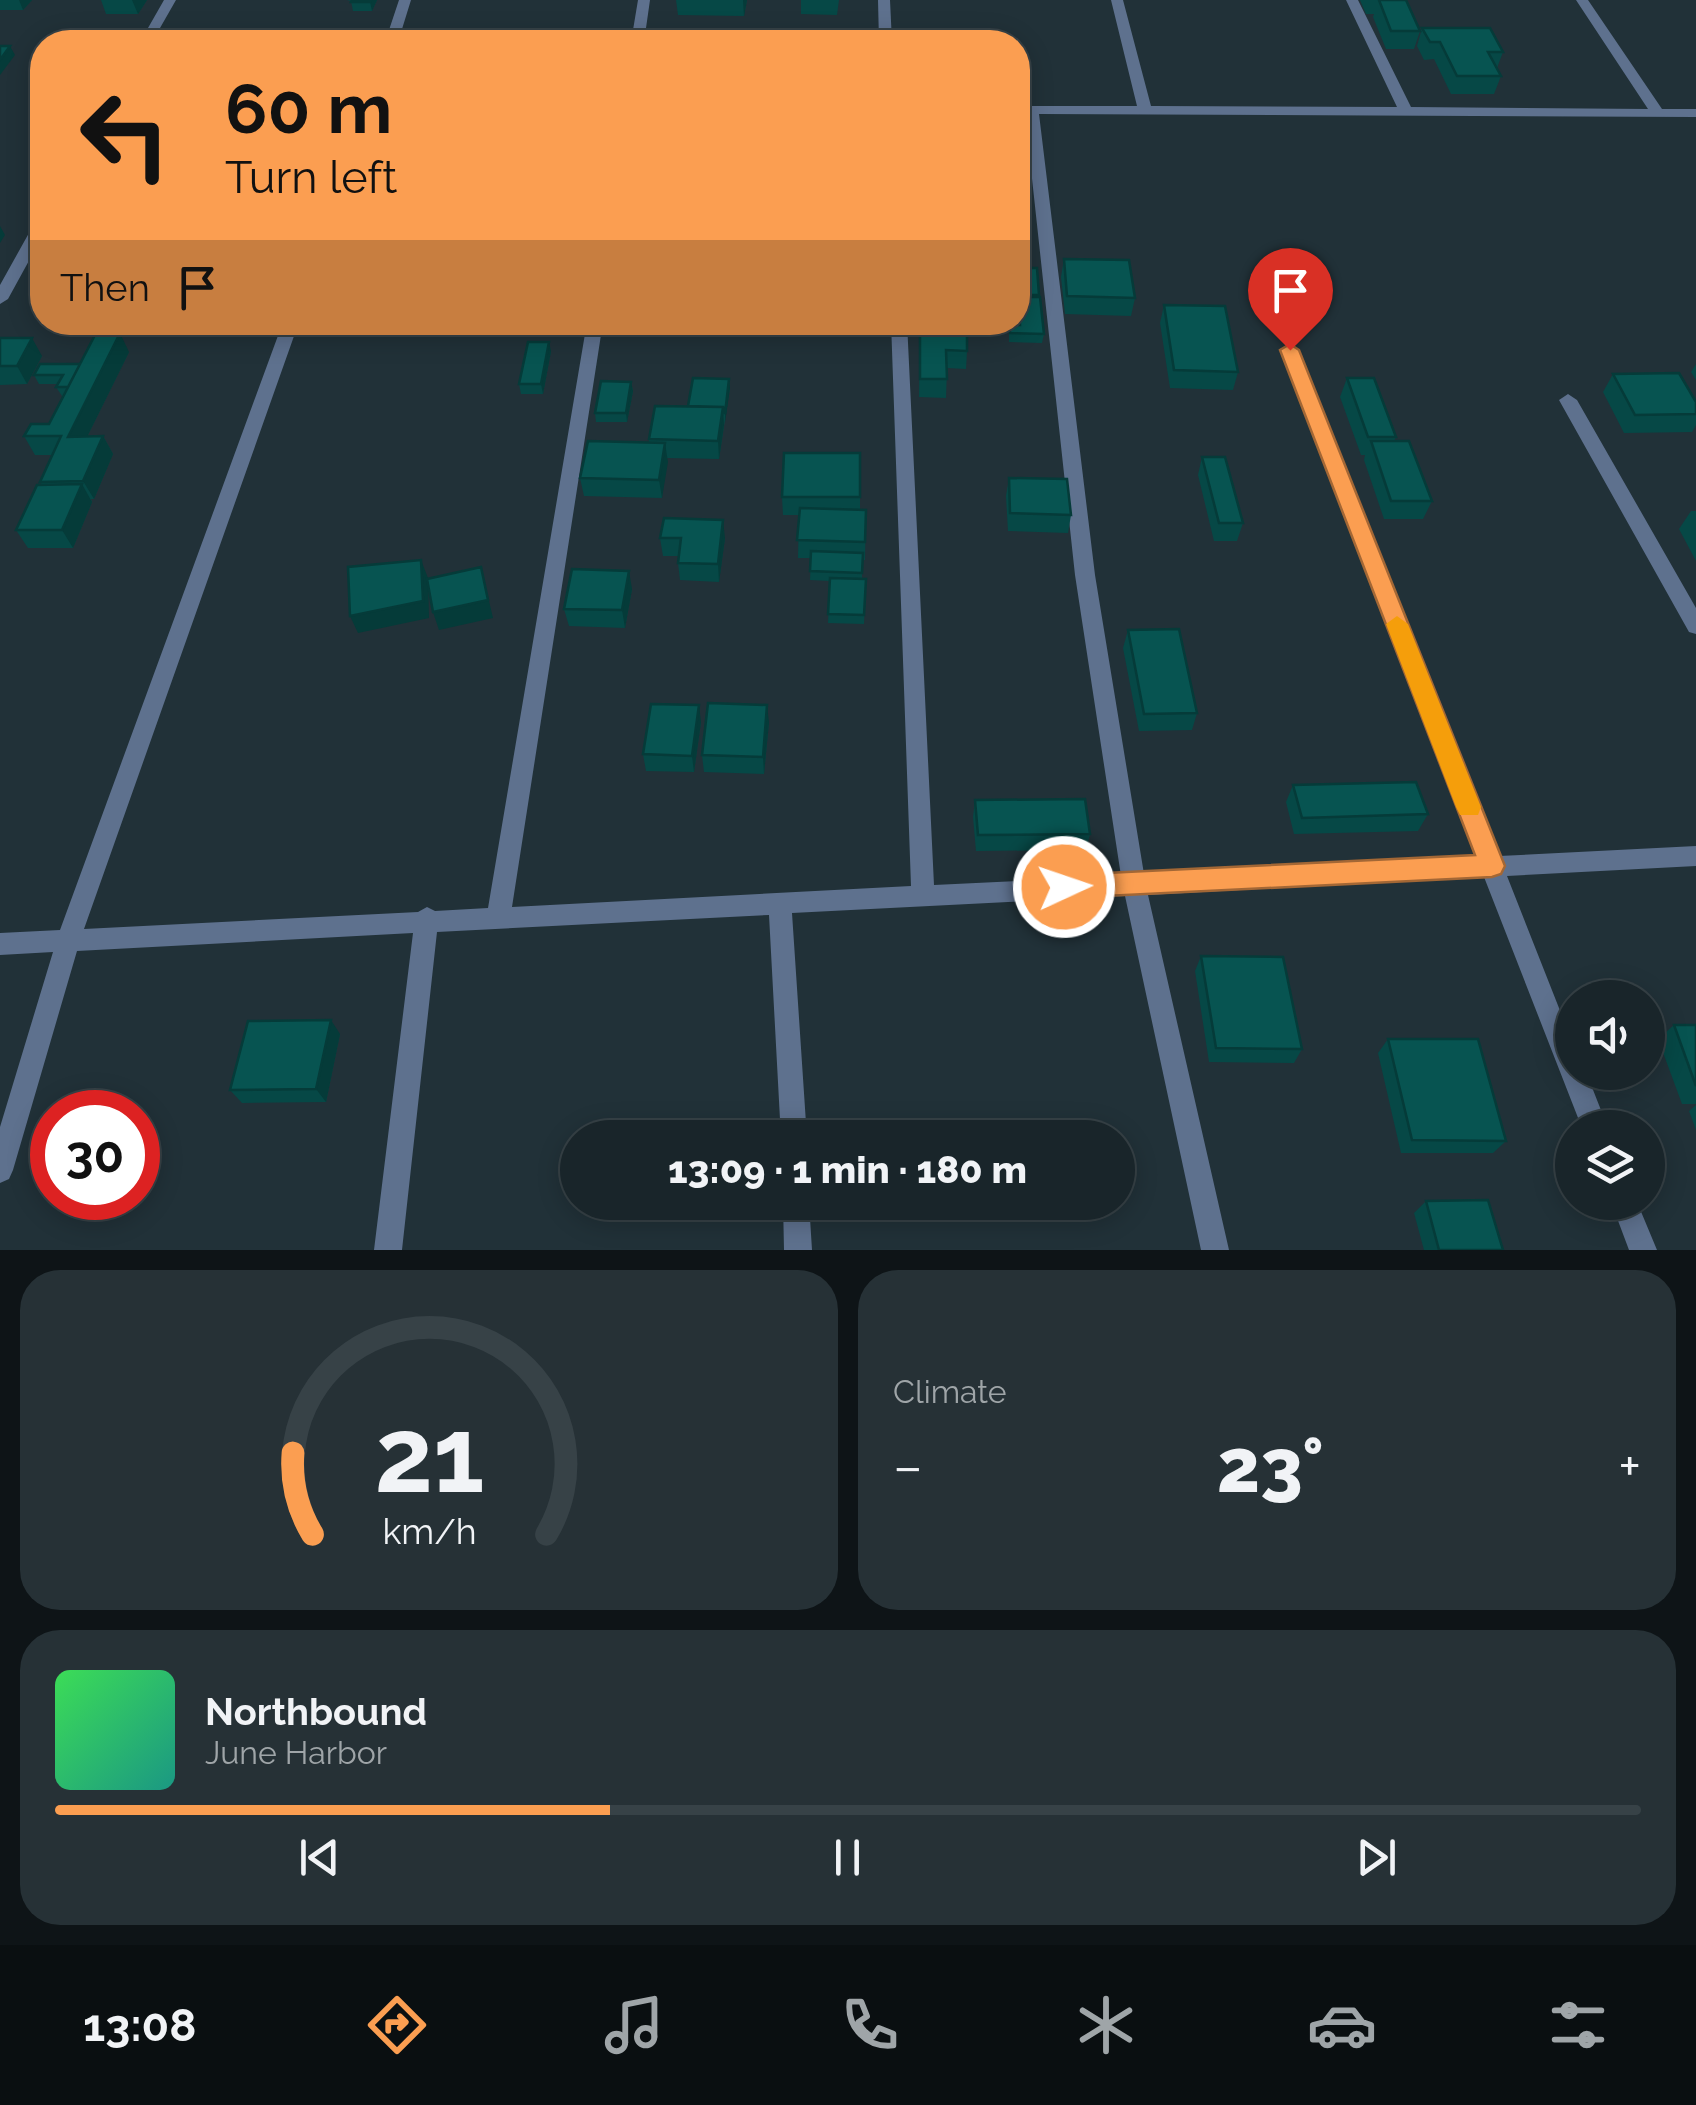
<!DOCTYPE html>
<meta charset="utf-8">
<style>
body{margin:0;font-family:Raleway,sans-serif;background:#263136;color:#f1f3f6;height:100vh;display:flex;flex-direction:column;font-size:38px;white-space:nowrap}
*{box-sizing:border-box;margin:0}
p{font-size:32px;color:#9fa5a8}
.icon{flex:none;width:55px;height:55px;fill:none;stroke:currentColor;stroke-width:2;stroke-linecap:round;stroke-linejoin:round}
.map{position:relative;height:1250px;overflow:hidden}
.panel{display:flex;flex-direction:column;gap:20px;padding:20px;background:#0e1417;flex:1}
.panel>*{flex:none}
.guide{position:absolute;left:30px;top:30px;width:1000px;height:305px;border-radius:40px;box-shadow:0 5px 25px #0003,0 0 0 2px #374247;background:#fb9e51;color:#111;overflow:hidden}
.fabs{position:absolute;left:1555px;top:980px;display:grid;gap:20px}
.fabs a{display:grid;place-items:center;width:110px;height:110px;border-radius:50%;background:#19252a;box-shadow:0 5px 25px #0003,0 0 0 2px #374247;font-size:50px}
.speed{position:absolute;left:30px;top:1090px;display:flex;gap:20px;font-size:50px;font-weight:700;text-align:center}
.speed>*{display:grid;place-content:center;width:130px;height:130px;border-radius:50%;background:#19252a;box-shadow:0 5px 25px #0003,0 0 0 2px #374247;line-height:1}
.speed .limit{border:15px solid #d22;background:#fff;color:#111}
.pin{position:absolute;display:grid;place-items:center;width:85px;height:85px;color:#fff;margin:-102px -42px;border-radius:50% 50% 50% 0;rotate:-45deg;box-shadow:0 0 10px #0007}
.pin .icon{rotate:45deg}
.me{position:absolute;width:110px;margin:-55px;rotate:87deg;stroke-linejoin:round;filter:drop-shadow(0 0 8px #0008)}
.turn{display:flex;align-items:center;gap:35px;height:210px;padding:0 30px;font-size:45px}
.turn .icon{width:130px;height:130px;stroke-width:2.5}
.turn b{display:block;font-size:70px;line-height:85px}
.then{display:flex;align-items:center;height:95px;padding:0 30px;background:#0003;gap:20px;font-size:38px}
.big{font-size:75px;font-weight:800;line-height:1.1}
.panel .card{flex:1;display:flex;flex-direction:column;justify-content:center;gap:15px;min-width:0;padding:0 35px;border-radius:40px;background:#263136}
.panel .dial{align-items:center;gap:0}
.dial svg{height:260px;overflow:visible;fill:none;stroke:#374247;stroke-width:7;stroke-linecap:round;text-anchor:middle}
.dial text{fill:#f1f3f6;stroke:none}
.song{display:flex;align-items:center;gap:30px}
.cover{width:120px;height:120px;border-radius:15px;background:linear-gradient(135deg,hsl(130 70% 55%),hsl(170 70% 35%))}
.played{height:10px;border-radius:5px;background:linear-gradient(90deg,#fb9e51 35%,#374247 35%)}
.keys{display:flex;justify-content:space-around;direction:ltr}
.heat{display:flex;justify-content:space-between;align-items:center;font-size:55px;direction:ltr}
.panel .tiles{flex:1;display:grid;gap:20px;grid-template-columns:1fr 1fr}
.card:last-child{grid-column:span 2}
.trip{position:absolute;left:560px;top:1120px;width:575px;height:100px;border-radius:50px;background:#19252a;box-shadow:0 5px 25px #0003,0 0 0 2px #374247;font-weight:800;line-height:100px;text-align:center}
.dock{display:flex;height:160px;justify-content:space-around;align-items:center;background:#0a0f11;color:#9fa5a8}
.dock .icon{width:70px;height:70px}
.dock .current{color:#fb9e51}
.dock b{font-size:45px;color:#f1f3f6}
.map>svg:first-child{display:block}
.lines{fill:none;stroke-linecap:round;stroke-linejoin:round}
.street{fill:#5e718e;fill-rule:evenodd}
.wall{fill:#064846}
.shaded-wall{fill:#053b39}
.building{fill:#075451;stroke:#053b39;stroke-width:2.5}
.route{fill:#fb9e51;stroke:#a36735;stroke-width:2.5}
.slow{fill:#f59e0b}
</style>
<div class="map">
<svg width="1696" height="1250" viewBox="0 0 1696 1250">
<rect width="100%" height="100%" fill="#213138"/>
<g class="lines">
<path class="street" d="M164,0H176L152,42H140Z
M399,0H411L398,42H385Z
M638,0H650L644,42H631Z
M878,0H890L892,42H879Z
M1111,0H1123L1151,106L1397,107L1346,0H1358L1411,107L1648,109L1576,0H1588L1662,109H1696V117L1039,114L1095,575L1144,874L1477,857L1281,351L1289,345L1295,347L1499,856L1696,846V866L1507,876L1572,1041V1072H1586L1608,1128H1582L1484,877L1148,895L1229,1250H1201L1125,896L792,913L807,1138H781L769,915L437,932L402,1250H374L413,933L77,951L13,1170L9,1179L0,1183V1127L53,952L0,955V933L60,930L283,322H299L84,929L418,912L427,907L435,911L488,908L587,322H603L512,907L911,886L891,322H907L934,885L1121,876L1075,575L1025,114H1018V106H1137Z
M42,219V237L8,299L0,304V285L34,224Z
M1568,394L1577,400L1696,608V634L1689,632L1559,400Z
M783,1202H809L812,1250H784Z
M1611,1202H1637L1657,1250H1629Z"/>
</g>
<path class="wall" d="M0,0H32L23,10H0Z
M101,0H147L138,14H106Z
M347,0H377L372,11H353L351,1Z
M676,0H747L744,16L678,15Z
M801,0H839L837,15L801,14Z
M1360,0H1406L1420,31L1414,49H1386L1373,17L1374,14H1366Z
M1422,28L1503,52L1497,68L1501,76L1494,94H1451L1434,59L1424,60L1417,46Z
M1064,259L1135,298L1131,316L1065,314L1061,277Z
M1018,268H1037L1044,334L1042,343L1009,342V325H1018Z
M1164,305L1238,372L1233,390L1170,388L1160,323Z
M920,325L967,351L966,369L947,368L946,398L919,397Z
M0,338L42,356L27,384L0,385Z
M551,351L543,394H521L519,384Z
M129,352L87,437L103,436L113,454L94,499H91L92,502L73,548H28L16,530L42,485L40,482L53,455H35L24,436L49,424L63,396H62L56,387L58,384H39L34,375Z
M1696,364V380L1691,372Z
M1613,374L1696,402V425L1692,432L1624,433L1603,392Z
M1347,378L1396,437L1394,441L1432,501L1423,519H1384L1364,460L1365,455H1361L1340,397Z
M631,382L633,391L627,422H596L595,413Z
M730,388L719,459L667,458L662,498L584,496L580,478L649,443V439L688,406Z
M860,453V510H866L865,560H862V579H866L864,624L828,623L830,581L810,580L811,558H798L799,515H783L782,497Z
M1202,457L1243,523L1237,541H1214L1198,475Z
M1009,478L1071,515L1068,533L1008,531L1006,496Z
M1691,511H1696V561L1679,529Z
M660,538H725L719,582L680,580L678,563L679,556H663Z
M632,589L625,628L569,626L564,609Z
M1128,630L1197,713L1192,730L1139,731L1123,648Z
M701,722L694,772L646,771L643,754Z
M769,722L764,774L704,772L702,755Z
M1293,785L1428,814L1418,831L1294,834L1286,802Z
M975,800L1090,834L1086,850L976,851L973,817Z
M1201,956L1302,1049L1294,1063L1209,1062L1195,971Z
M1674,1025H1696V1104H1682L1658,1039Z
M340,1034L326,1102L242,1103L230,1090Z
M1388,1039L1506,1141L1493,1153H1401L1378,1053Z
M1696,1105V1130L1689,1111Z
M1426,1201L1503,1250H1424L1414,1213Z"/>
<path class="shaded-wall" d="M19,0H32L23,10Z
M132,0H147L138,14Z
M371,0H377L372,11L370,2Z
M743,0H747L744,16Z
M10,46L15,55L0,75V60Z
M0,226L5,235L0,243Z
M120,333L129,352L78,455L68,437Z
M32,338L42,356L27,384L17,366Z
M549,342L551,351L543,394L541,384Z
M729,379L730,388L725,423V414Z
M631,382L633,391L627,422L626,413Z
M723,407L724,425L719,459L718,441Z
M103,436L113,454L94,499L83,481Z
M665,443L668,462L662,498L659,480Z
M82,484L92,502L73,548L62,530Z
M723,520L725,538L719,582L718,564Z
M421,560L428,578L429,618L358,633L350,616Z
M481,567L493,618L439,630L433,612Z
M629,571L632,589L625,628L622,610Z
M699,705L701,722L694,772L692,756Z
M767,705L769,722L764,774L763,757Z
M331,1020L340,1034L326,1102L316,1089Z"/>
<path class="building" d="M352,0H371L370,2H351Z
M1379,0H1406L1420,31H1391Z
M1422,28H1490L1503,52H1488L1501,76H1457L1440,42H1430Z
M0,46H10L0,60Z
M1064,259L1129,260L1135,298L1067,296Z
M1018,268H1037L1039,295H1018Z
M1018,297H1040L1044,334L1010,333L1009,325H1020Z
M1164,305L1225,306L1238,372L1174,370Z
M920,325L967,326V351L946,350L947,379H920Z
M96,333H120L68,437L103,436L83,481L40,482L61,436H24L31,424H49Z
M0,338H32L17,366H0Z
M528,342H549L541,384H519Z
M40,364H80L68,387H56L63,375H34Z
M1679,373L1696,402V414L1635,415L1613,374Z
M693,378L729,379L725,414L723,407L688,406Z
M1347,378H1374L1396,437H1368Z
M601,381L631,382L626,413H595Z
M655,406L723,407L718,441L649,439Z
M588,441L665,443L659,480L580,478Z
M1371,441H1409L1432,501H1391Z
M784,453H860V497H782Z
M1202,457H1225L1243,523H1219Z
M1009,478L1067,479L1071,515L1010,513Z
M82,484L62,530H16L37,485Z
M800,508L866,510L865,542L797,540Z
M664,518L723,520L718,564L678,563L681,538H660Z
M811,551L863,553L862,573L810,571Z
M421,560L423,601L350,616L348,567Z
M481,567L488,600L433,612L427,579Z
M572,569L629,571L622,610L564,609Z
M830,578L866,579L864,615L828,614Z
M1179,629L1197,713L1144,714L1128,630Z
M708,703L767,705L763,757L702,755Z
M651,704L699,705L692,756L643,754Z
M1416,782L1428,814L1302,818L1293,785Z
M1085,799L1090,834L978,835L975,800Z
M1201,956L1283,957L1302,1049L1216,1048Z
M331,1020L316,1089L230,1090L248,1021Z
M1674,1025H1696V1086Z
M1388,1039H1478L1506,1141L1412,1140Z
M1488,1200L1503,1250H1439L1426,1201Z"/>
<path class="route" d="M1290,344L1299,350L1505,866L1501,874L1492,877L1064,898L1055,895L1051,887L1055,879L1064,875L1475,855L1280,350Z"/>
<path class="slow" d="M1397,616L1408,624L1481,807L1478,815H1460L1456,807L1386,624Z"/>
</svg>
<div class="fabs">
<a><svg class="icon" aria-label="sound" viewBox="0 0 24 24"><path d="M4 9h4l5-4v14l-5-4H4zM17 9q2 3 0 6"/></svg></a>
<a><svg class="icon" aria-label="layers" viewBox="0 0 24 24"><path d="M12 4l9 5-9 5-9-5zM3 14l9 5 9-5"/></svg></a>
</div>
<div class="speed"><div class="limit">30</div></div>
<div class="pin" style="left:1290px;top:350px;background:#d93025"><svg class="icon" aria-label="arrive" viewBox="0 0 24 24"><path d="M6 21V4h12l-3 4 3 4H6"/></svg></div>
<svg class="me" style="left:1064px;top:887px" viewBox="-20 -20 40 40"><circle r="17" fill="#fb9e51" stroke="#fff" stroke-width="3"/><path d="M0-11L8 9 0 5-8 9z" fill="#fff"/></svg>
<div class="trip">13:09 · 1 min · 180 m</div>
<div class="guide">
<div class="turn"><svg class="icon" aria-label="left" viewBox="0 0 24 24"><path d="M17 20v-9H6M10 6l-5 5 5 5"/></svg><div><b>60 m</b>Turn left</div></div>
<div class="then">Then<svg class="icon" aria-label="arrive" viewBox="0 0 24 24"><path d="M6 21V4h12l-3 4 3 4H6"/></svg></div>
</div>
</div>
<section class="panel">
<div class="tiles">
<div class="card dial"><svg viewBox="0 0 100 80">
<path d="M14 69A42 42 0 1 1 86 69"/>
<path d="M14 69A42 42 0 0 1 8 44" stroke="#fb9e51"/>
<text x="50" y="56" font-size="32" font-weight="700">21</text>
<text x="50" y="72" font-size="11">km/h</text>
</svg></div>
<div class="card"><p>Climate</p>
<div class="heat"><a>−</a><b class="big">23°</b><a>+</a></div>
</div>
<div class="card">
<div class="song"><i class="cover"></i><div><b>Northbound</b><p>June Harbor</p></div></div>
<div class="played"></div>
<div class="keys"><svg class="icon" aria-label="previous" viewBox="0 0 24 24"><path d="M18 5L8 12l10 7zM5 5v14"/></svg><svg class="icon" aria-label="pause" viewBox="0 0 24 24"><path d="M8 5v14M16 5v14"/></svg><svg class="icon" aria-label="next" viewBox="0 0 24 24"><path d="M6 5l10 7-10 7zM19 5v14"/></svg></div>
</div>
</div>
</section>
<nav class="dock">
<b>13:08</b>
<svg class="icon current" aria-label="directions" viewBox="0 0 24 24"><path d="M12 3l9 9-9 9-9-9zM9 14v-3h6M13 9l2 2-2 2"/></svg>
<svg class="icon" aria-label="music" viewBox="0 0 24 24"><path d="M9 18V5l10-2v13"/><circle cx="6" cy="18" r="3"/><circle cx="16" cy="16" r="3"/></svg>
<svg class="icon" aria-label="phone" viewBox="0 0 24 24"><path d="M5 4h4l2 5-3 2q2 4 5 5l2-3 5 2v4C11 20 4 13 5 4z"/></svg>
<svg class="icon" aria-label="climate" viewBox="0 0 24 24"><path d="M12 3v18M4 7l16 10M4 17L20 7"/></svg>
<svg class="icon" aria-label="car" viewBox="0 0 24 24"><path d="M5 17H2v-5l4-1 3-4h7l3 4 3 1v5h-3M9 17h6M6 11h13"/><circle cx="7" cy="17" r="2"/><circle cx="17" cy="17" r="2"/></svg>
<svg class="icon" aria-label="filters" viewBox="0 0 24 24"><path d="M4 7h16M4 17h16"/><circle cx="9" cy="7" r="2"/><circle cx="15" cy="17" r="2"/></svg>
</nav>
